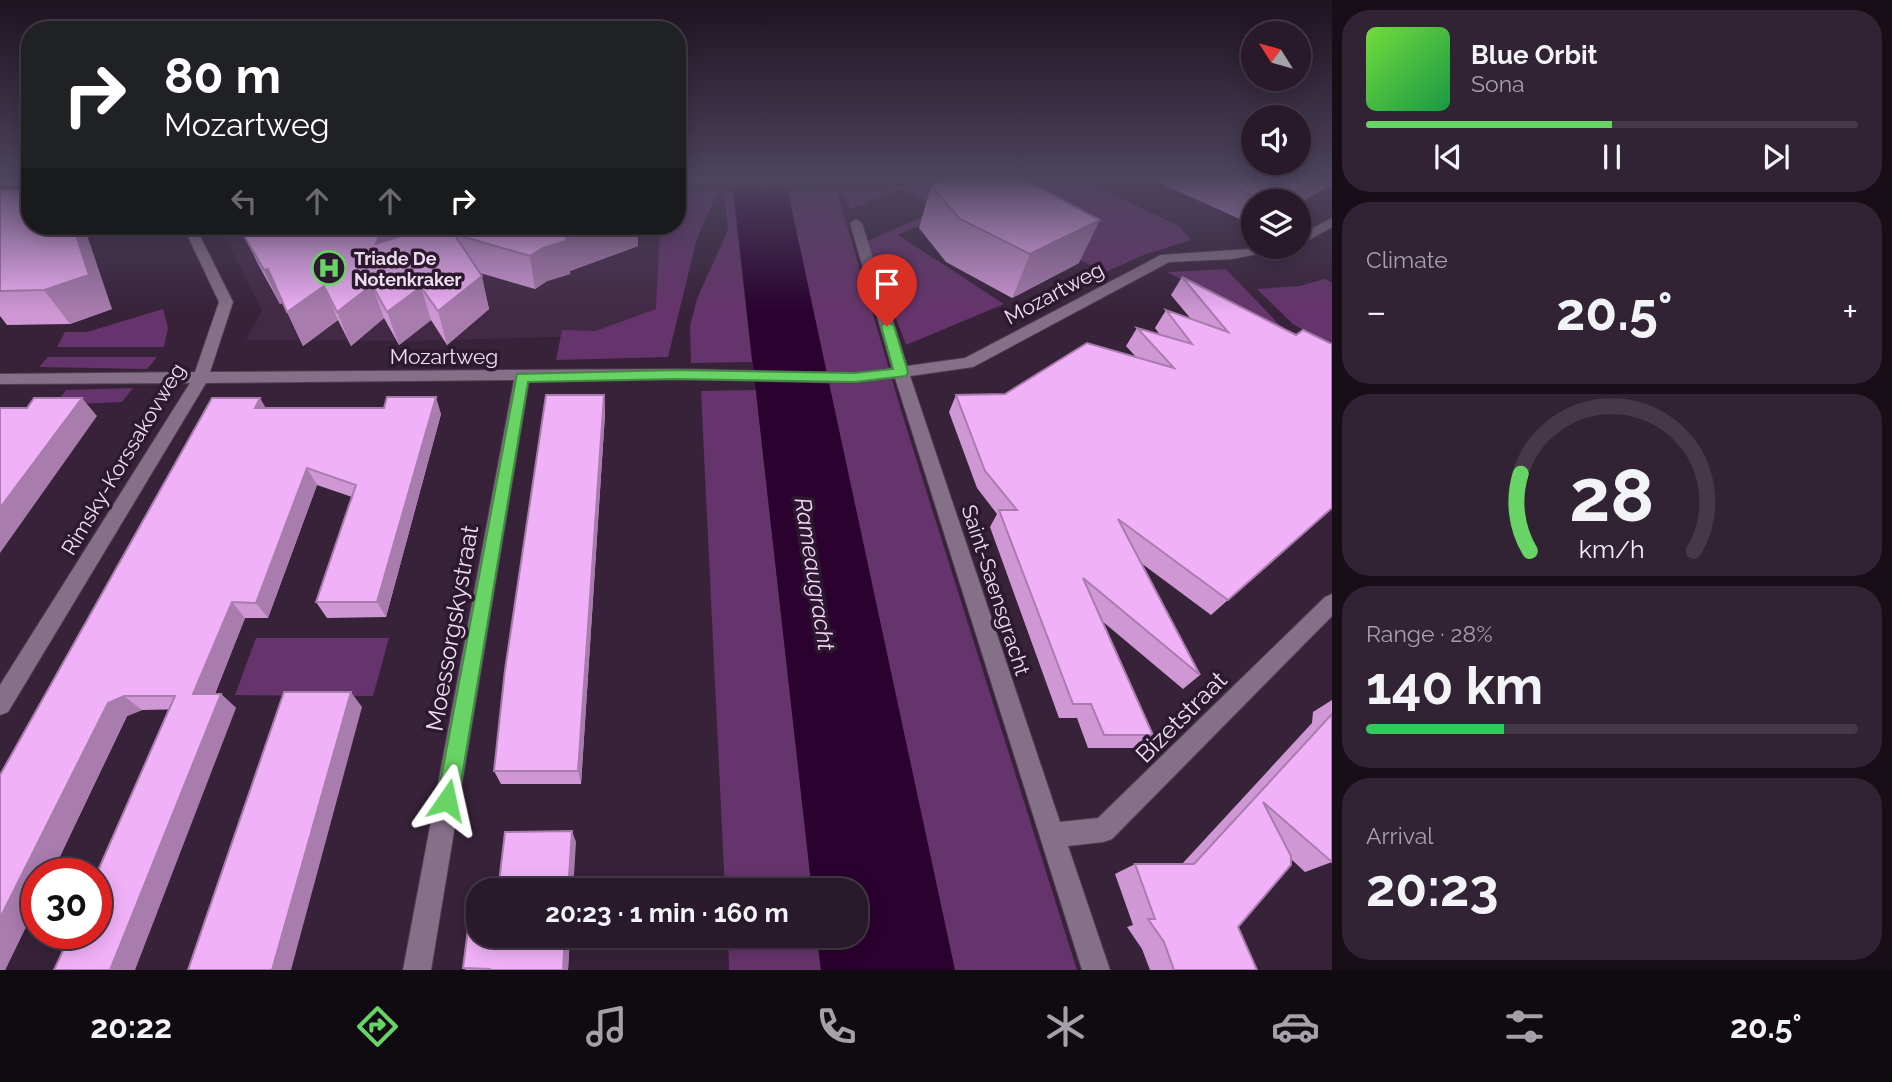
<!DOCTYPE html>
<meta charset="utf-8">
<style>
body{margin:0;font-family:Raleway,sans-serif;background:#312333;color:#f1f3f6;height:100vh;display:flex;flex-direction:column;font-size:26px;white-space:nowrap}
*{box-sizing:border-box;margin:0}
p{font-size:23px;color:#a5a1a9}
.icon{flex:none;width:38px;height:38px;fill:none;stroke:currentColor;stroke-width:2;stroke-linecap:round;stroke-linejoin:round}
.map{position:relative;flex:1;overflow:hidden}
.panel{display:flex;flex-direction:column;gap:10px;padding:10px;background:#170e18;width:560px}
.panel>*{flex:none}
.guide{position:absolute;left:21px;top:21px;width:665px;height:214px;border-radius:28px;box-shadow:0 4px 18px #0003,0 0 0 2px #453847;background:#202124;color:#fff;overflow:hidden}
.needle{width:46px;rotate:307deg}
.fabs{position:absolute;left:1241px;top:21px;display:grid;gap:14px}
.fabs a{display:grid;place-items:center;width:70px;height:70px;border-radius:50%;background:#291a2b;box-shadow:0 4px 18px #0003,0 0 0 2px #453847;font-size:35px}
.speed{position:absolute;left:21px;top:858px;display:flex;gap:14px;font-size:35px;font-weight:700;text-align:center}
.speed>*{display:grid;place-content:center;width:91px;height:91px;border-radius:50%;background:#291a2b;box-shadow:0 4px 18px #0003,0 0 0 2px #453847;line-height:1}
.speed .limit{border:10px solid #d22;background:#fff;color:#111}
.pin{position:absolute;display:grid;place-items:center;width:60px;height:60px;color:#fff;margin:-72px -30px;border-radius:50% 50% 50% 0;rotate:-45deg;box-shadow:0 0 7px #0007}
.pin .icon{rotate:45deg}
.me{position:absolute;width:77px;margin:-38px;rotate:11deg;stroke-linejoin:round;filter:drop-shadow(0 0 5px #0008)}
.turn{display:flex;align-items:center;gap:24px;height:147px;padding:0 28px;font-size:32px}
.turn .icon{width:91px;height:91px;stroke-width:2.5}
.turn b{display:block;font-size:49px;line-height:60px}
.lanes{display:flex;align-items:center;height:66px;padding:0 28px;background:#0003;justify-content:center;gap:35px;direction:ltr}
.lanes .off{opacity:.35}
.big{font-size:52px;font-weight:700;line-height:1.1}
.panel .tile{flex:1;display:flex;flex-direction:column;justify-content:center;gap:10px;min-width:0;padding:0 24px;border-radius:28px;background:#312333}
.panel .dial{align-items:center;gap:0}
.dial svg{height:182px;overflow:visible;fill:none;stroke:#453847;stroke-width:7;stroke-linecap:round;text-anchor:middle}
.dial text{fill:#f1f3f6;stroke:none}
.song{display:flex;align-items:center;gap:21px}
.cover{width:84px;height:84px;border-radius:10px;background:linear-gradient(135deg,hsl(100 70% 55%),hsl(140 70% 35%))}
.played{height:7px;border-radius:4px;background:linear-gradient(90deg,#68d465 50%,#453847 50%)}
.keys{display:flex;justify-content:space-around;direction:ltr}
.heat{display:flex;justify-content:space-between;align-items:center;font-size:38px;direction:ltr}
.charge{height:10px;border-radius:5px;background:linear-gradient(90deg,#34c759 28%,#453847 0)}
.trip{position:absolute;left:466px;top:878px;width:402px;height:70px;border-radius:28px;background:#291a2b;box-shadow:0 4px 18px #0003,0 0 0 2px #453847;font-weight:700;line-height:70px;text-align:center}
.tab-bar{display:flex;height:112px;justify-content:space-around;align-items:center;background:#100a11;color:#a5a1a9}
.tab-bar .icon{width:49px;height:49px}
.tab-bar .selected{color:#68d465}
.tab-bar b{font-size:32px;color:#f1f3f6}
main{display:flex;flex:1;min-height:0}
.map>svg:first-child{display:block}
.built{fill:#422945}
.green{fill:#66346c}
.water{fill:#2a012f}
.pier{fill:#372239}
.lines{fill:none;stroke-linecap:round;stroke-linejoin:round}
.lane-casing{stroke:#4f3e51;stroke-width:2}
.street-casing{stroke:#4f3e51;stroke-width:2}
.lane{fill:#866f89;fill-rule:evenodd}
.street{fill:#866f89;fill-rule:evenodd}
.wall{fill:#cf98d5}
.shaded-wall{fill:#a97cae}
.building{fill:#f1b1f8;stroke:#a97cae;stroke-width:2}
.route{fill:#68d465;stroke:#448a42;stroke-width:2}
.labels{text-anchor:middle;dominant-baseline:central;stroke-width:7;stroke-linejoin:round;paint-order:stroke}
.far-poi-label{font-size:18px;font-weight:bold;fill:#ecdfed;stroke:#2c192f;text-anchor:start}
.street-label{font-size:21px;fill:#ecdfed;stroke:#2c192f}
.water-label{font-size:23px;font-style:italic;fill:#f5d5f8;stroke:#2c192f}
.near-street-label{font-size:24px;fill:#ecdfed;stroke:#2c192f}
</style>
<main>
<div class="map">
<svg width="1332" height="970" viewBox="0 0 1332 970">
<rect width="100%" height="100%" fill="#372239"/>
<path class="built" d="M247,226H663L661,313L591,336L416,341L246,340L262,310L223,233Z"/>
<path class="green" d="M937,178H1079L1179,226L1191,240L1146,254L1104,273L973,201L898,235L1004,304L906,345L867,241L940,209L900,189L851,209L840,191L895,187Z
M677,187L679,191L718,192L697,238L668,357L556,360L562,330L595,331L656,309L660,226H677Z
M837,191L903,417L1077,970H953L788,192Z
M724,192H733L752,362L691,363L690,326L697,299L728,230Z
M1226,269L1291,337L1167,272Z
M1325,279L1332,283V346L1293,324L1257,289L1299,286Z
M163,309L168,328L164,347H57L65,332H87Z
M48,357H157L147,369L39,367Z
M133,388L122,402L55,405L66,390Z
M756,390L812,891H725L701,391Z
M256,638H389L373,696L235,695Z
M728,936H817L821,970H729Z"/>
<path class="water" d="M732,178H785L955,970H821L817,936H856V891H812Z"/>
<path class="pier" d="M729,178H788L791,190H730Z"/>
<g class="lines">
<g class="lane-casing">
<path id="lane" d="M677,178H841L836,181L677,184Z
M0,179H30V185H0Z"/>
</g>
<g class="street-casing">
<path id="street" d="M1332,218V227L1298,246V236Z
M856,219L862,223L907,366L965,358L1161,255L1279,247L1278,250L1232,259L1169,262L973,367L910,376L1060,822L1098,818L1325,597L1332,594V616L1112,839L1103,842L1068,846L1110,970H1082L895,378L855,383L677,379L529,380L431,970H403L514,380L206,383L8,712L0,715V685L190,383L0,384V374L195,372L219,302L183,226H195L233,302L210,372L677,369L855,373L892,368L850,223Z"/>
</g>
<use href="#lane" class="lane"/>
<use href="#street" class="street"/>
</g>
<path class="wall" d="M1149,178H1332V184L1298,204V201H1253V225Z
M931,186L1079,263L1012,298L946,262L919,228Z
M0,190L112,309L70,324L7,325L0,316Z
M264,226L396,237L432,226H638V246L570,271V274L547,281L535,289L480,273L489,309L447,345L431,320L399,345L384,318L351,346L338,320L303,346L283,303L280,304L259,266L243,234L264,227Z
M1182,277L1296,335L1332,508L1211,615L1141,563L1200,675L1183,689L1102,621L1153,735L1136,748H1088L1077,718H1059L990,527L997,514L977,488L949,412L956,395L1005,394L1136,357L1126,346L1137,328L1160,335L1155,328L1166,310L1191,319L1171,295Z
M604,395L605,414L581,784H501L494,771Z
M266,408L441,414L386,617L327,618L316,602L352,497L317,485L268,618H245L215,694H221L236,708L142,710L127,716L52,873H37V904L5,970H0V775Z
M1332,700V862L1305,872L1291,859L1238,927L1257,970H1150L1142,949L1127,927L1133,925L1115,874L1135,864H1182L1312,723L1313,712Z
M478,936H570L568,970H466L463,968Z"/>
<path class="shaded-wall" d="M1319,178H1332V184L1298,204V201H1279Z
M1100,220L1079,263L1012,298L1030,254Z
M73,226H84L112,309L70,324L44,290Z
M382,226H392L397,243L376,244Z
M601,226H638V246L570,271V274L547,281L535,289L530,256L543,248Z
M268,269L284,302L280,304L264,270Z
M482,276L489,309L447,345L438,311Z
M372,285L384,318L351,346L337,312Z
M324,286L338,320L303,346L287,312Z
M421,287L431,320L399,345L387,312Z
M604,395L605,414L581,784L578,771Z
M436,397L441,414L386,617L377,602Z
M82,398L97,416L0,553V508Z
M260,398L270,415L255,408Z
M307,468L317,485L268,618L256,603Z
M232,602L245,618L209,708L193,694Z
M351,692L362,707L291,970H272Z
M221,694L236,708L135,970H110Z
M124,696L142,710L127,716L52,873H37V904L5,970H0V918L108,703Z
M572,831L576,842L573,891H568Z
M565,936H570L568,970H563Z"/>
<path class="building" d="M29,178L30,226H73L89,275L44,290L0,291V190H29Z
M949,178H1022L1100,220L1030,254L960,219L931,186Z
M1211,178H1319L1279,201L1274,199L1270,201H1264Z
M264,226H382L376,244L432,226H601L566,238V241L543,248L530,256L454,234L482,276L438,311L421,287L387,312L372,285L337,312L324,286L287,312L268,269L264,270L243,234L265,227Z
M1182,277L1296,335L1303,330L1332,344V508L1228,600L1118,519L1200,675L1083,578L1153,735H1104L1091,704H1073L999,510H1017L985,471L956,395L1005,394L1087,343L1174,368L1137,328L1192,344L1166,310L1228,332Z
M546,395H604L578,771H494L505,670Z
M387,397H436L377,602H316L356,485L307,468L256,603L232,602L193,694H221L110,970H54L71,933H96V875L175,696H124L108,703L0,918V775L212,398H260L255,408H384Z
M34,398H82L0,508V408H27Z
M284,692H351L272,970H188Z
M1332,714V862L1263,802L1291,856V865L1238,927L1257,970H1174L1164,942L1148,919H1155L1135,864H1194Z
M572,831L568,891H498L505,832Z
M469,921H478V936H565L563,970H488L489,969L463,968Z"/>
<linearGradient id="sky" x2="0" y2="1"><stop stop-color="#1e131f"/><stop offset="0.57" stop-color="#4d445f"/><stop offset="1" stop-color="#4d445f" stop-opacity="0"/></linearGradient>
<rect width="1332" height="314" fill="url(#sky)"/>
<path class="route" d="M887,321L894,326L908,372L906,376L855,382L677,379L528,382L458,800L455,808L447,811L440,808L437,800L517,374L677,370L855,373L893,369L881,326Z"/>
<defs>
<g id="hospital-ring" transform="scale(1.75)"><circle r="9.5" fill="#2c192f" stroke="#68d465" stroke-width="1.5"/><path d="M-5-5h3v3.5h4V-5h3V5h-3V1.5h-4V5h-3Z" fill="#68d465"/></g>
</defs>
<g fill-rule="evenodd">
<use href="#hospital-ring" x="329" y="268"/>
</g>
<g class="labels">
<g class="far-poi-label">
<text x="354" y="258">Triade De<tspan x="354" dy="21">Notenkraker</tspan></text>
</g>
<g class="street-label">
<text transform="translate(1054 293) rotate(-28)">Mozartweg</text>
<text x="444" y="356">Mozartweg</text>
<text transform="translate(123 459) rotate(-59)">Rimsky-Korssakovweg</text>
<text transform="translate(996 590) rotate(72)">Saint-Saensgracht</text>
</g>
<g class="water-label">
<text transform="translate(815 574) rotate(81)">Rameaugracht</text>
</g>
<g class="near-street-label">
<text transform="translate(452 628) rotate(-80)">Moessorgskystraat</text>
<text transform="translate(1181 717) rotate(-45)">Bizetstraat</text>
</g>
</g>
</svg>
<div class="fabs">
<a><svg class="needle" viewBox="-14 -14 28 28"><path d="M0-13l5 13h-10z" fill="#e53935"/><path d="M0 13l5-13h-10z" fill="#a5a1a9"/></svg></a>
<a><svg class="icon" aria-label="sound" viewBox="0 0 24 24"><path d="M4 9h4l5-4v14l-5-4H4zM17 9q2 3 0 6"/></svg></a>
<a><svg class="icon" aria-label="layers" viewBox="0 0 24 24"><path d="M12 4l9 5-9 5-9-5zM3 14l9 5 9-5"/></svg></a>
</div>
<div class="speed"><div class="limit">30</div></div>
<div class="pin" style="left:887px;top:326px;background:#d93025"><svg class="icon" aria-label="arrive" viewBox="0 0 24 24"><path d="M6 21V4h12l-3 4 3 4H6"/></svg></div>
<svg class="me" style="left:447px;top:800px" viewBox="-20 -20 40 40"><path d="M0-17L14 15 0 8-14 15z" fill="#68d465" stroke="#fff" stroke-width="4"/></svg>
<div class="trip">20:23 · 1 min · 160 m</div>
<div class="guide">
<div class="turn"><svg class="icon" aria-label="right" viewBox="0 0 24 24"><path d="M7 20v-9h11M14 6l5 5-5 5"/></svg><div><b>80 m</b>Mozartweg</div></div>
<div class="lanes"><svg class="icon off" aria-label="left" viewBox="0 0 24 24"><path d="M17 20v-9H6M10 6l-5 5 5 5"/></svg><svg class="icon off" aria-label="ahead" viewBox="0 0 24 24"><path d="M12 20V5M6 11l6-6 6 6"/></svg><svg class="icon off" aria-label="ahead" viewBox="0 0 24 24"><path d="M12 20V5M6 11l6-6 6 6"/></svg><svg class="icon" aria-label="right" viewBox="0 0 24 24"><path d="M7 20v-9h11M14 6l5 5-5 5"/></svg></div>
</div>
</div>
<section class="panel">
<div class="tile">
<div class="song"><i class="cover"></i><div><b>Blue Orbit</b><p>Sona</p></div></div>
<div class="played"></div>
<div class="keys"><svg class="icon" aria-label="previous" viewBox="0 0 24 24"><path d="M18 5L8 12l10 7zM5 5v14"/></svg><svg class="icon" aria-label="pause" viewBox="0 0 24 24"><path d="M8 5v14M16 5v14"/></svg><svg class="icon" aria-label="next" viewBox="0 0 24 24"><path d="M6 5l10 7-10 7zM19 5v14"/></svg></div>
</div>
<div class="tile"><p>Climate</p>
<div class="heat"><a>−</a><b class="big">20.5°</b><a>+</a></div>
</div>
<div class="tile dial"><svg viewBox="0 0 100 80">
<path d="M14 69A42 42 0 1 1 86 69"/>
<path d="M14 69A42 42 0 0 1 10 35" stroke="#68d465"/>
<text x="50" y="56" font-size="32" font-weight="700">28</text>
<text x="50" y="72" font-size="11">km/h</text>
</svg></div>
<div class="tile"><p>Range · 28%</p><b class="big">140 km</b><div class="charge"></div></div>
<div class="tile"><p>Arrival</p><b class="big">20:23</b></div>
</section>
</main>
<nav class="tab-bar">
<b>20:22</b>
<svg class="icon selected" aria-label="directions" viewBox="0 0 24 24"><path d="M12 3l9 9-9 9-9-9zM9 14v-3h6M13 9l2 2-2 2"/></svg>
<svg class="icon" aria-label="music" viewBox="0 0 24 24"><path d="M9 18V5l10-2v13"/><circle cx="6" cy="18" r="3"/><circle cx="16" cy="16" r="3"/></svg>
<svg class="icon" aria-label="phone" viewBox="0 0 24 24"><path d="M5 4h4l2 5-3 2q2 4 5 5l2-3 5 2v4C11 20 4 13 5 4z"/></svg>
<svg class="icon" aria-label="climate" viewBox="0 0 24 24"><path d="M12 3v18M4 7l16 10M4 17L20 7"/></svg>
<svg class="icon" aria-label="car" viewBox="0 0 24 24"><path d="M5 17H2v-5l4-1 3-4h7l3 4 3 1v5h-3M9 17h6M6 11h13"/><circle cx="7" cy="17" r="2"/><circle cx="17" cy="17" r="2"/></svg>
<svg class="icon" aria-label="filters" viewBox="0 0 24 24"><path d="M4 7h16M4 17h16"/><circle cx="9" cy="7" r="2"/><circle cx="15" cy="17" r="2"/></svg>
<b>20.5°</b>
</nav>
